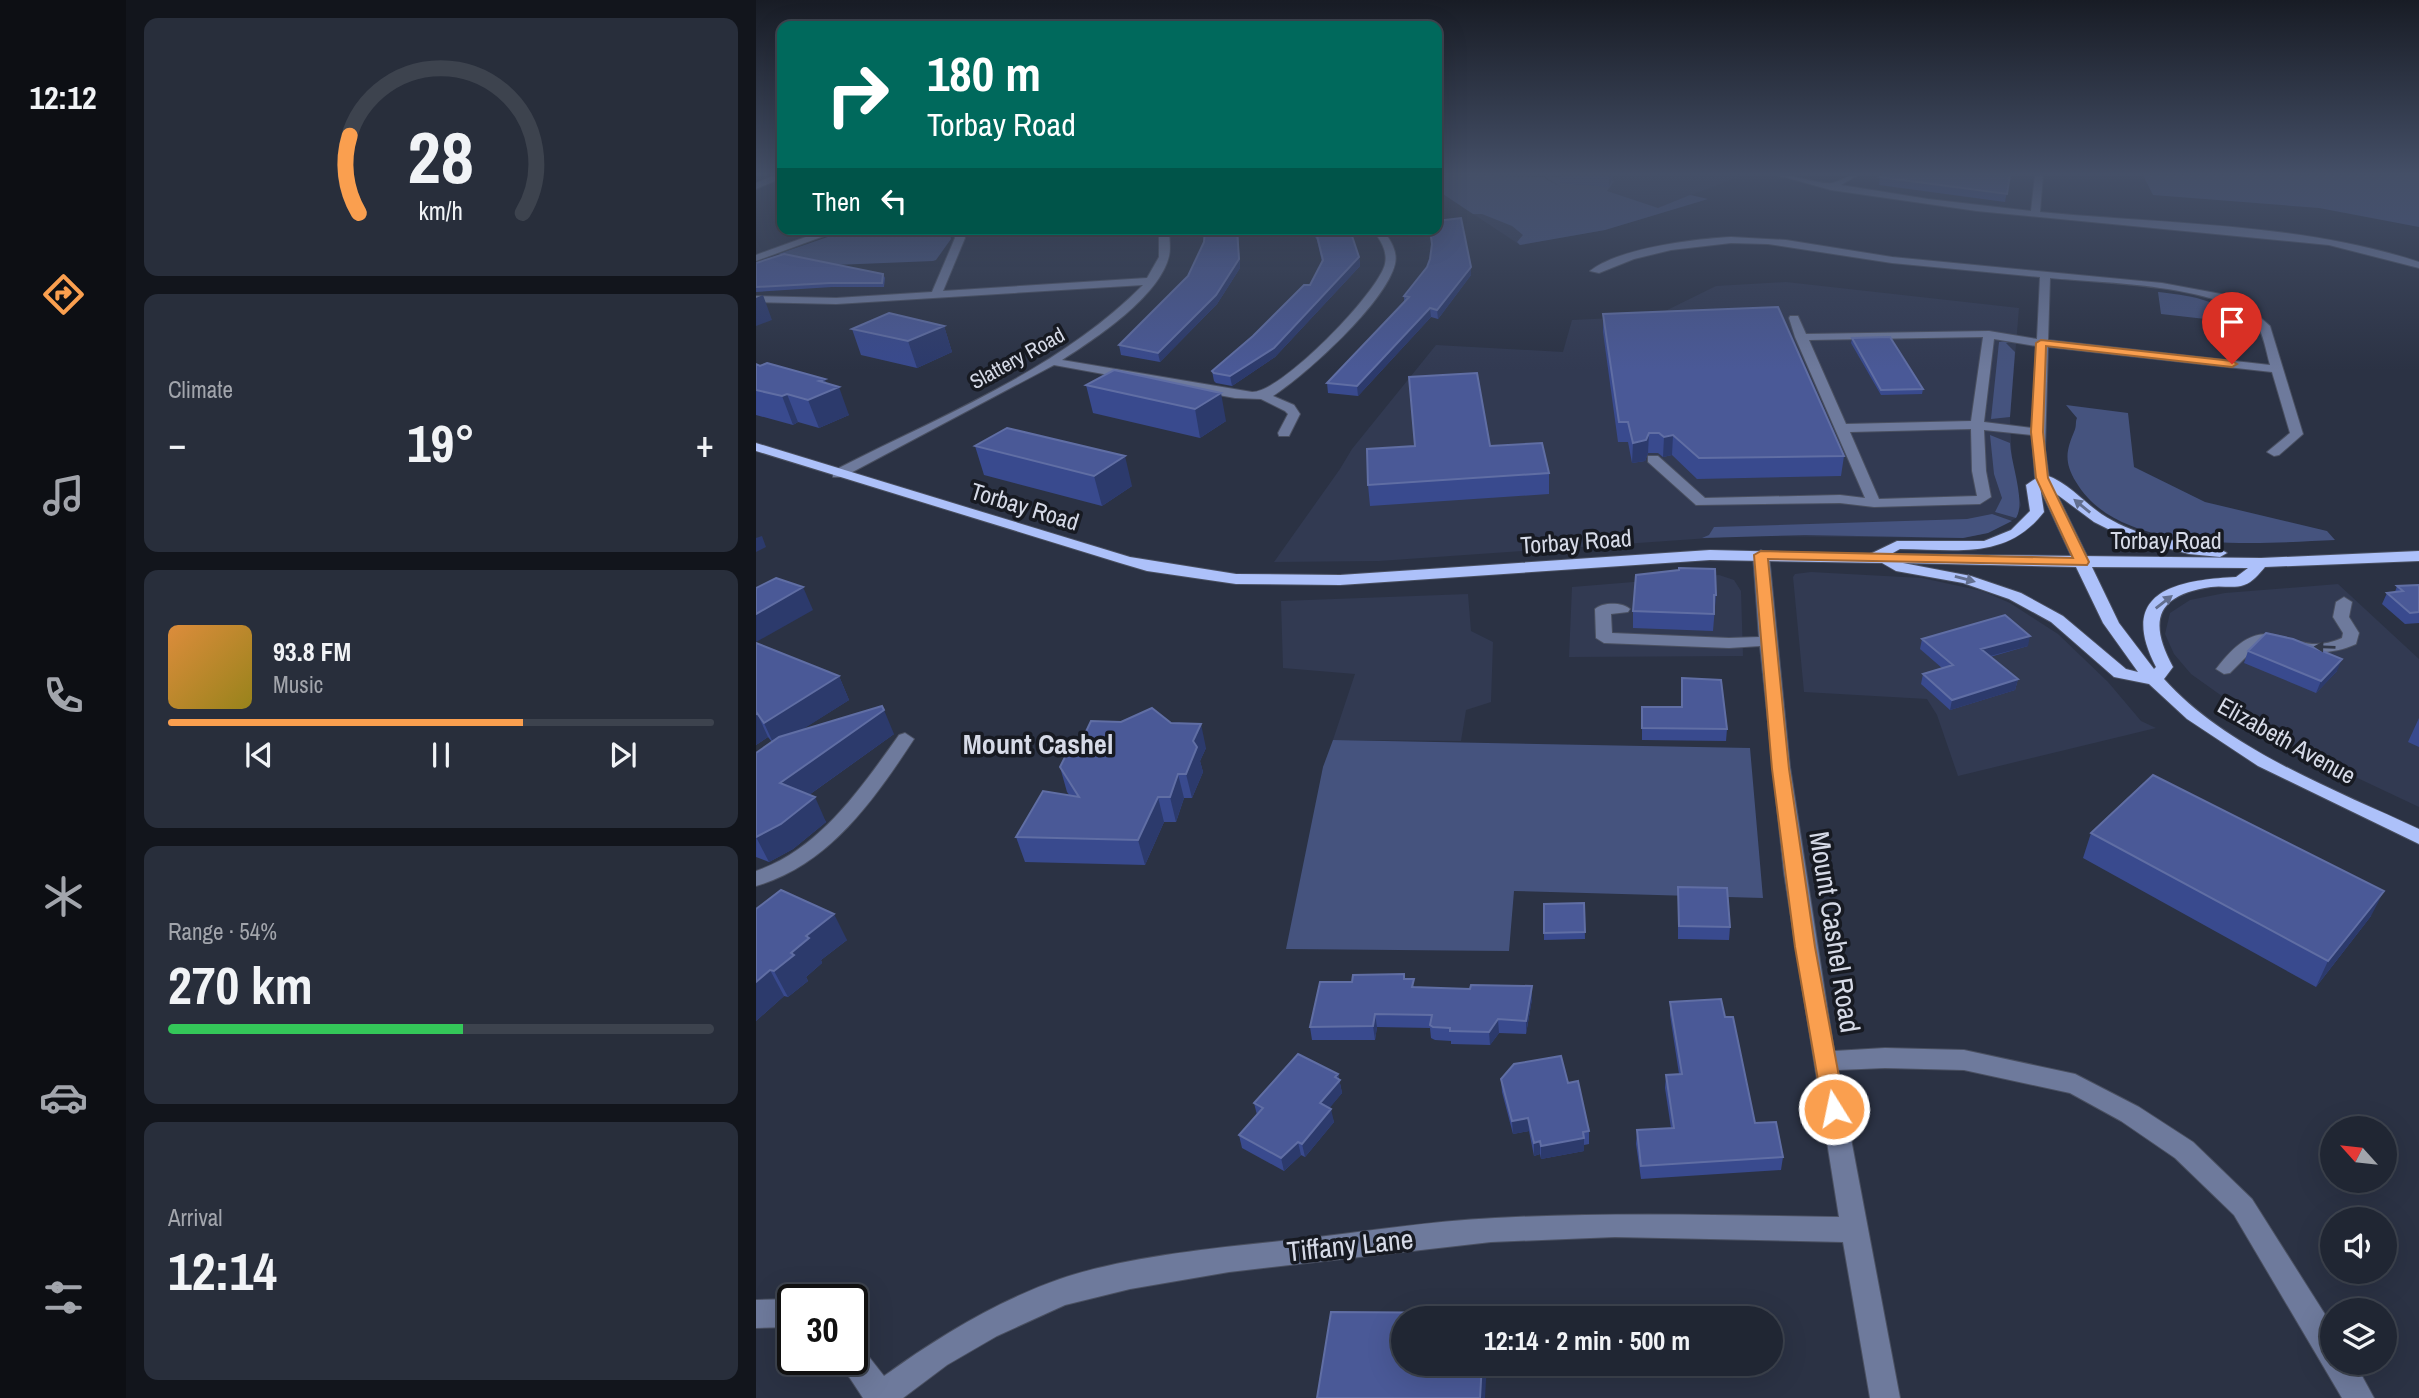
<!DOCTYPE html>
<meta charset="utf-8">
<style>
body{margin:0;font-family:"Archivo Narrow",sans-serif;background:#282e3b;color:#f1f3f6;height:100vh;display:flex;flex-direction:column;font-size:26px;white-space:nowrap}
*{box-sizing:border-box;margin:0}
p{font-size:23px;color:#a2a5ac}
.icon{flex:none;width:38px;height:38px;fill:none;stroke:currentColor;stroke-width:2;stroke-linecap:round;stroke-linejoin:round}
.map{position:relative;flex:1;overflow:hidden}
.side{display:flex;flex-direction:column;gap:18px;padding:18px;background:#12151c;width:630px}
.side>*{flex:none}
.hud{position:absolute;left:21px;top:21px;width:665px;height:214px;border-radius:14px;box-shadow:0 7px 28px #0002,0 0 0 2px #3d434e;background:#00695c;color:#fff;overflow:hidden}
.needle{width:46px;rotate:297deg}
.tools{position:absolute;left:1564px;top:1116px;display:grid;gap:14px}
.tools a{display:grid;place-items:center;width:77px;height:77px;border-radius:50%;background:#202633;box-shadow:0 7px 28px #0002,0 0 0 2px #3d434e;font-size:35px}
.speed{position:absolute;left:21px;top:1284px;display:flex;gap:14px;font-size:35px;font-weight:700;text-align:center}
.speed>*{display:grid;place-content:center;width:91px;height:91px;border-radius:50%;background:#202633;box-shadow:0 7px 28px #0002,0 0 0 2px #3d434e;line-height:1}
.speed .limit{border:4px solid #111;border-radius:10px;background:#fff;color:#111}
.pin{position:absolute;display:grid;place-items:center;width:60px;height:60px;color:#fff;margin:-72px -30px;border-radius:50% 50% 50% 0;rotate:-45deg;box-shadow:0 0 7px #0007}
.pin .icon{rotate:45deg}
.me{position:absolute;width:77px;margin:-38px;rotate:350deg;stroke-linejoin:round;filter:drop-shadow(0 0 5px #0008)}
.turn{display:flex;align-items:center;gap:24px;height:147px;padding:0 35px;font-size:32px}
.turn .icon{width:91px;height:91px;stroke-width:2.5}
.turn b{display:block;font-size:49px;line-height:60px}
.then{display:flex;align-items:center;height:66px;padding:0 35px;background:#0003;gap:14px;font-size:26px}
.big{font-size:52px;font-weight:800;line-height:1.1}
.side .tile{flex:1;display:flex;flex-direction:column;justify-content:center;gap:10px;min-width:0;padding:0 24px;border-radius:14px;background:#282e3b}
.side .dial{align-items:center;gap:0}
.dial svg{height:182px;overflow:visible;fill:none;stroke:#3d434e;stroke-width:7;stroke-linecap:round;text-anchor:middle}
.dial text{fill:#f1f3f6;stroke:none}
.song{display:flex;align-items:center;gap:21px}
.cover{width:84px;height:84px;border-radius:10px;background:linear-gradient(135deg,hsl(30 70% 55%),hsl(50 70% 35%))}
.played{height:7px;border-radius:4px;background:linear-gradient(90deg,#fa9f4f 65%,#3d434e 65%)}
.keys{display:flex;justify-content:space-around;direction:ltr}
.heat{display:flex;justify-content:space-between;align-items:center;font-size:38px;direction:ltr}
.charge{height:10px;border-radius:5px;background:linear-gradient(90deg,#34c759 54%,#3d434e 0)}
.trip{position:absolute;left:635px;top:1306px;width:392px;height:70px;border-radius:35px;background:#202633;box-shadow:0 7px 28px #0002,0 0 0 2px #3d434e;font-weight:800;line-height:70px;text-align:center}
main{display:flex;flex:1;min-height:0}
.menu{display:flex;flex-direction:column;width:126px;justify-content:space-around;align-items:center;background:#0d0f14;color:#a2a5ac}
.menu .icon{width:49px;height:49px}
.menu .active{color:#fa9f4f}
.menu b{font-size:32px;color:#f1f3f6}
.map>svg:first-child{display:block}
.built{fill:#323a52}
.green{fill:#45537e}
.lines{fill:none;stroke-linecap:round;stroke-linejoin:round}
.minor-casing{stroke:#4a5061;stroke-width:2}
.major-casing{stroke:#4a5061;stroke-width:2}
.minor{fill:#6e7a9c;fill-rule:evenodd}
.major{fill:#adc1fa;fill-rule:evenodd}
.wall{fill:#394a8e}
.shaded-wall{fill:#2c3a6c}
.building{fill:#4a5997;stroke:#606ea4;stroke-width:2}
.oneway{fill:#626e8e}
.oneway2{fill:#313747}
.route{fill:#fa9f4f;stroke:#a26733;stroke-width:2}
.labels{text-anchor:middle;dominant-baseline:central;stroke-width:7;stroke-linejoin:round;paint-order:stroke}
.far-street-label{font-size:21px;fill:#d6dae7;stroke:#171a22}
.street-label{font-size:24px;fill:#d6dae7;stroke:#171a22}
.quarter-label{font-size:28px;font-weight:bold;fill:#d6dae7;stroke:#171a22}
.near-street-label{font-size:28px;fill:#d6dae7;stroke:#171a22}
</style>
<main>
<nav class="menu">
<b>12:12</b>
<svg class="icon active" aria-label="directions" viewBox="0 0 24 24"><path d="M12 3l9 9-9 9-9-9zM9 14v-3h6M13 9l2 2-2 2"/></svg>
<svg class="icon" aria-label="music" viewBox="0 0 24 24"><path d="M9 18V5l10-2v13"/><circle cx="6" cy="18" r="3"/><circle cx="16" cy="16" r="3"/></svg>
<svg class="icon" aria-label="phone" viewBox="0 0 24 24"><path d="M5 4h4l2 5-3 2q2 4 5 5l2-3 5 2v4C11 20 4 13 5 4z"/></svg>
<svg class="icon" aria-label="climate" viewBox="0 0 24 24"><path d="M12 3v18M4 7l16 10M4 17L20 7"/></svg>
<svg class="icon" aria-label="car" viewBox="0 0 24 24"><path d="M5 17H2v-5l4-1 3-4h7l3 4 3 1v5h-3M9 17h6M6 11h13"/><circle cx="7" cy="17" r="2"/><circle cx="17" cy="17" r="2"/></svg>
<svg class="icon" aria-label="filters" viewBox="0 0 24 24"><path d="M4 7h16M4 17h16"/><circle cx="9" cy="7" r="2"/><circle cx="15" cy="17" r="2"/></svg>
</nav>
<section class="side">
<div class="tile dial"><svg viewBox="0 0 100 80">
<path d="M14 69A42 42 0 1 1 86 69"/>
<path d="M14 69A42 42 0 0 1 10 35" stroke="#fa9f4f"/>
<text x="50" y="56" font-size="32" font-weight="700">28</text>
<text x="50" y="72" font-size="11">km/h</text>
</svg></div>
<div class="tile"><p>Climate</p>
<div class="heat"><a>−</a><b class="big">19°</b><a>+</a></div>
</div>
<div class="tile">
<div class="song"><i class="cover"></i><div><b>93.8 FM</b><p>Music</p></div></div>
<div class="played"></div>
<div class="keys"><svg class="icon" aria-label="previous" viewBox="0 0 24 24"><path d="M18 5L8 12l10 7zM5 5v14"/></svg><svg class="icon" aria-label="pause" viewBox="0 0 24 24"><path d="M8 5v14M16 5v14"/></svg><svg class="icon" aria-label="next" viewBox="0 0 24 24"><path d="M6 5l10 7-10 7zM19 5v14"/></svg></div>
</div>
<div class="tile"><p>Range · 54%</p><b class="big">270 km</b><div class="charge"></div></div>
<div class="tile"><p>Arrival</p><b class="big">12:14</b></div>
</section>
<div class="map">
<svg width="1663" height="1398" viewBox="0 0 1663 1398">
<rect width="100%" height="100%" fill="#2b3244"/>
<path class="built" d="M681,175H988L935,195L952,199L849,230L764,245L681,190Z
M1030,282L1263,308L1254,417L1256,465L1265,505L1260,518L1232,533L1207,538L982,536L623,561L518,562L584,469L596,449L680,345L807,352L816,320L899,316L960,286Z
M1055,572L1166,578L1226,591L1254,603L1302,634L1352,682L1385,721L1400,728L1202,776L1181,715L1171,699L1048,692L1037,577L1039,574Z
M963,575L978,580L985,591L987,656L813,657L816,587Z
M1582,584L1663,659V807L1540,749L1435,674L1418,654L1409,634L1414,613L1434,600L1469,593Z
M712,594L715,631L737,642L735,702L710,710L705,741L577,740L599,674L527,668L525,601Z"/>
<path class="green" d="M681,175L786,177L805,187L788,176L810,178L805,183L843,186L849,180L858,181L851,191L902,208L934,195L952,199L849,230L764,245L761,242L767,235L756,226L726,214H717L681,190Z
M1387,175H1663V227L1563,208L1397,195Z
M95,229H182L194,234L195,239L180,260L177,261L79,265L22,254Z
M1402,292C1429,295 1466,299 1485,323L1405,314Z
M1250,341L1253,342L1250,343L1259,352L1254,417L1235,419L1243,342Z
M1310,405L1372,413L1378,467L1449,502L1571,531L1579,540C1504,543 1364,557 1320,482C1308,462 1310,451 1318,432C1321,426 1319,422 1321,418Z
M1234,435L1254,443C1255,464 1270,502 1260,518L1239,512L1246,498L1238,474Z
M1236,514L1256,521L1232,533L1207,538L1049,535L946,538L953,535L958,527L1211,519Z
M577,740L994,748L1007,898L758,891L753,951L530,949L567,767Z"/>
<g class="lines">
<g class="minor-casing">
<path id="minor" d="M19,175H26V178L0,189V183Z
M1021,175C1037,174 1064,185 1076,183C1086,181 1091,175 1102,175L1085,185L1172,199L1275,211L1279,175H1287L1284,212C1407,224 1545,223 1663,262V268L1573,245L1221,211L1075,190Z
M72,229H87L0,261V255Z
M196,229H206L209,238L187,291L391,278L403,257V229H413C413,238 415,248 413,256C404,296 339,339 306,360L496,392C525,393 622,293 629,264C632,251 624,239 616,229H626C634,239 642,251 639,264C630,302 550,375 517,396L538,405L544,414L533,436H523L522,433L532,414L529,411L505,399L479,398L298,365L87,477H77V471C183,416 302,371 387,285L80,304L0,302V296L80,298L176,292L199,238Z
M975,237L1030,240L1136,257L1406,283L1465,294L1491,306L1514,326L1547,434L1523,455L1518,456L1511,452L1534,433L1516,372L1292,347L1289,449L1293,478L1334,562L1331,565L1326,567L1318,562L1279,478L1276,435L1228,430L1230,471L1235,497L1224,504L1118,507L1084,503L940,505L892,462V456H902L949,498L1084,495L1109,498L1039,337L1033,318L1034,316H1042L1050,334L1233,331L1281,339L1284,277L1136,263L1012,244L975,243L915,250L878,259L843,273L834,271C863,248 938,239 975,237ZM1294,278C1344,283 1469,284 1500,324C1508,334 1510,352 1514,365L1292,340ZM1227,337L1215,421L1090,424L1053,340ZM1238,339L1280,346L1276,428L1228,422ZM1215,429L1216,471L1221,496L1123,499L1094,432Z
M1005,550L1013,555L1034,767L1078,1051L1129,1048L1208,1050L1319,1074L1383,1107L1437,1142L1496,1199L1577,1327V1363H1599L1618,1398H1586L1478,1215L1419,1158L1365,1121L1314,1093L1208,1070L1129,1068L1082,1070L1144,1398H1114L1087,1242L859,1237L735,1242L473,1272L374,1289L309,1305L241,1336L191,1365L147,1398H107L82,1360H96V1344L106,1348L128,1376C182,1337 241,1301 304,1279C374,1255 470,1247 544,1239C608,1232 674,1221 739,1218C853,1212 968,1215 1083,1217L1028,873L1004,646L973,648L848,643L840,638L839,609C847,602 866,602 874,609L872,612L855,614L856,633L973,638L1003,637L997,555Z
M1588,597L1596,602L1593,617L1603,633L1600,644C1568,659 1538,650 1505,642L1474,673L1468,674L1460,669C1514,597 1531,663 1586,638L1587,633L1577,617L1580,602Z
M149,733L158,739C118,800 73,865 0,886V871C64,849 105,788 143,735Z
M37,1299L39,1300H37V1327L0,1328V1300Z"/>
</g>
<g class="major-casing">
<path id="major" d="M0,443L374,557L480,574L584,575L954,550L1114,554L1141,541H1228L1255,530L1274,511L1270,485L1286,474C1307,479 1323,497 1340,510C1354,521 1371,528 1388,534C1404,540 1464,546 1471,553L1464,557L1433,554L1366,536L1338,522L1287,484L1284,486L1288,512C1250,561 1199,549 1144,549L1135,554L1505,558L1663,551V561L1509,567C1503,574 1497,582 1488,585C1477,589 1466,585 1455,587C1400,595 1392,621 1417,667L1408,679C1471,749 1579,790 1663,829V844L1502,766L1431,719L1393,684L1358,677L1295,622L1253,599L1207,583L1140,571L1126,563L954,560L584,585L480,584L391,571L364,563L0,451ZM1147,563L1320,567L1347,623L1382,672L1370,669L1307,616L1265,593L1215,576ZM1336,567L1492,568L1480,577C1419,580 1361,592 1400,667L1398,669L1363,623Z"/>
</g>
<use href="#minor" class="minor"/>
<use href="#major" class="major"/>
</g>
<path class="wall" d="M804,175H858L853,187L804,183Z
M1254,175L1249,202L1123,185L1124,177Z
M449,229H482L484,268L461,304L404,362L365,355L363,345L432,276L448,242Z
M553,229H589L603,257L604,266L519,357L476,386L460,383L458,381L456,371L554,285L566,262L561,240Z
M0,263L127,274L129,278L128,287H76L0,292Z
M715,267V275L682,319L675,317L602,396L572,393L571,383L648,302V296Z
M847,314L1088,456L1085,476L941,479L916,455L907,457L902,453H892L889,461L876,463L872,442H862L847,332Z
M188,326L196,352L161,368L105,355L96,329Z
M1096,338L1167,389L1166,394L1125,395L1095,343Z
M0,364L70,383L93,415L63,428L42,422L37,425L0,415Z
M358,370L470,421L444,438L337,413L330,385Z
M251,428L376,486L346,506L228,475L219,446Z
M734,446L793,473V494L614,506L612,485Z
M1663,585V623L1649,624L1626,604L1631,593L1639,592L1641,586Z
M960,595L957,631L877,628V611Z
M1166,639L1272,646L1234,657L1262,679L1259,690L1194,710L1165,684L1167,674L1186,668L1164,649Z
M0,643L83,676L93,700L45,730L138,734L53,795L70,822L37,849L13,862L0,857V753L16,742L12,737L0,745Z
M1492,651L1581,671L1560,693L1488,663Z
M926,678L971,729L970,741L886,740V707H925Z
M1663,718V747L1652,742Z
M326,740L450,748L444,761L447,772L436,798H428L420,822H408L389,865L269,862L260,837L314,796L311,792L304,767Z
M1335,833L1615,916L1560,987L1327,858Z
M922,887L974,927L973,940L922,939Z
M828,903L829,939L788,940V904Z
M0,909L91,940L65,960L66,963L50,977L52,981L32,997L28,996L0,1021Z
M649,979L659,987L714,989L776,986V999L770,1034L743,1033L734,1045L695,1044V1041L679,1040L675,1038L674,1028L621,1027L619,1040H556L554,1027L596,982Z
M914,1002L969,1017L999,1123L1027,1157L1025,1170L885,1179L880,1144L881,1130L915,1128L909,1088L910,1075L923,1074L914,1015Z
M582,1074L586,1093L573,1108L578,1122L549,1157L545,1155L528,1171L486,1148L483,1135L501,1115L498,1103Z
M745,1079L812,1083L833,1131V1144L828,1145V1151L785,1159L784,1154L778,1156L773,1131L757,1134L746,1092Z"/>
<path class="shaded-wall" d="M853,175H858L853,187Z
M481,229L484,268L461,304L404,362L402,353Z
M603,257L604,266L519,357L476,386L474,376Z
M715,267V275L682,319L681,310Z
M7,295L16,320L0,326V298Z
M674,308L675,317L602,396L601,386Z
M188,326L196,352L161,368L152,341Z
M69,379L73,391L83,387L93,415L63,428L52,400L63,381Z
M465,393L470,421L444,438L439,409Z
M31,394L42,422L37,425L26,396Z
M893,433L892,453L889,461L876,463L877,443Z
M917,435L916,455L907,457L908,437Z
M369,456L376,486L346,506L338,476Z
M6,536L10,547L0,552V538Z
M47,587L57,610L0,642V614Z
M1274,636L1272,646L1223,659L1225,649Z
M1586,659L1581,671L1560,693L1565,681Z
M83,676L93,700L19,747L8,723Z
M1262,679L1259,690L1194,710L1196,700Z
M128,710L138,734L36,807L24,783Z
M1,713L12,737L0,745V714Z
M445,724L450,748L444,761L447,772L436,798L430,774L437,741Z
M422,774L428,798L420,822L414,797Z
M59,797L70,822L37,849L13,862L0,837Z
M402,797L408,822L389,865L382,840Z
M1628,891L1615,916L1560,987L1572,961Z
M78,914L91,940L65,960L66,963L50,977L52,981L32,997L18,971L50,936Z
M14,970L28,996L0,1021V982Z
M776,986V999L770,1034V1021Z
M619,1014L621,1027L619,1040L617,1026Z
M742,1019L743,1033L734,1045L733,1032Z
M582,1074L586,1093L567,1116L564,1103Z
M575,1109L578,1122L549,1157L546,1144Z
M772,1118L773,1131L757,1134L756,1121Z
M828,1138V1151L785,1159V1146Z
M784,1141V1154L778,1156V1143Z
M542,1142L545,1155L528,1171L525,1158Z
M726,1363H731L729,1398H724Z"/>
<path class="building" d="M1127,175H1254L1251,194L1124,177Z
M705,218L715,267L681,310L674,308L601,386L571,383L653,297L648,296L671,267L674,259L676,244L674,229H681V221Z
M449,229H481L483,259L460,295L402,353L363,345L432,276L448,242Z
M558,229L594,230L603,257L518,348L474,376L458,373L456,371L497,336L548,285H554L567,260L560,232Z
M28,254L127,274L126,283H74L0,287V263Z
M1022,307L1088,456L943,458L917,435L908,437L903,433H893L890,440L877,443L872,422H863L847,314Z
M133,313L188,326L152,341L96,329Z
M1134,337L1167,389L1125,390L1096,338Z
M11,363L69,379L63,381L83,387L52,400L31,394L26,396L0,390V364L4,366Z
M358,370L465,393L439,409L330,385Z
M721,373L734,446L786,443L793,473L612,485L611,449L659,446L653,377Z
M251,428L369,456L338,476L219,446Z
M923,568L959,569L960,595H958V614L877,611L880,575L923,570Z
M20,578L47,587L0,614V588Z
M1663,585V612L1654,613L1631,593L1647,591L1641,586Z
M1249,615L1274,636L1225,649L1262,679L1196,700L1167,674L1197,665L1166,639Z
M1510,633L1537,639L1586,659L1565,681L1492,651Z
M0,643L83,676L8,723L1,713L0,714Z
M926,678L965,680L971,729L886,728V707H926Z
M126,706L128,710L24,783L59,797L25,824L0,837V753L23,737Z
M396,708L415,723L445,724L437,741L441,747L430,774H422L414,797H402L382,840L260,837L287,791L323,797L304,767L315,745L326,740L335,721L365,722Z
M1397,775L1628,891L1572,961L1335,833Z
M922,887L971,888L974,927L923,926Z
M25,890L78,914L50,936L53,938L35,953L38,955L18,971L14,970L0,982V909Z
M828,903L829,932L788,933V904Z
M648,974V979H658L656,987L714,989L715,985L776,986L770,1021L742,1019L733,1032L694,1031V1028L677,1027L674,1025L676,1015L619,1014L617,1026L554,1027L564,982H596L597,975Z
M965,999L969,1017H977L999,1123L1020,1122L1027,1157L885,1166L881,1130L918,1128L910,1075L926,1074L914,1002Z
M542,1054L582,1074L579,1077L584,1080L564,1103L575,1109L546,1144L542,1142L525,1158L483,1135L507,1108L498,1103Z
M805,1056L812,1083L822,1081L833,1131L827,1132L828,1138L785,1146L784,1141L778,1143L772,1118L756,1121L745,1079L758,1064Z
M575,1312L729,1313V1318H648V1363H726L724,1398H561Z"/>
<defs><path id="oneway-solid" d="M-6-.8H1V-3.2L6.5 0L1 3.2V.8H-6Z" transform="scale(1.75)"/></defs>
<g class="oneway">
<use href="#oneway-solid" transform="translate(1326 506) rotate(-141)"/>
<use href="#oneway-solid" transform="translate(1209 579) rotate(15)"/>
<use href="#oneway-solid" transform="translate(1408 602) rotate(-38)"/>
</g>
<use class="oneway2" href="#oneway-solid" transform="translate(1569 647) rotate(-178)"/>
<linearGradient id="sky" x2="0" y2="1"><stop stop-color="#181c25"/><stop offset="0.47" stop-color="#444f67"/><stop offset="1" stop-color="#444f67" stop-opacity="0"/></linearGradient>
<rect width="1663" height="370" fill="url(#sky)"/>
<path class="route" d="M1285,340L1476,361L1481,364L1476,367L1290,346L1287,432L1292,478L1333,562L1331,565L1012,559L1033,769L1059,947L1089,1109L1086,1116L1078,1119L1070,1116L1067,1109L1039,947L1016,769L998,555L1005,551L1317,558L1280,478L1275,432L1280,343Z"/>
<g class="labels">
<g class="far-street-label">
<text transform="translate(261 358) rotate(-29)">Slattery Road</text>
</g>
<g class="street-label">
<text transform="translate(269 506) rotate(17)">Torbay Road</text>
<text x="1410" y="540">Torbay Road</text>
<text transform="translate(820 541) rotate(-4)">Torbay Road</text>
<text transform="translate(1531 740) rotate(29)">Elizabeth Avenue</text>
</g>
<g class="quarter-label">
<text x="282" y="744">Mount Cashel</text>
</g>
<g class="near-street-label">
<text transform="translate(1079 932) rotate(81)">Mount Cashel Road</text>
<text transform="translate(594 1245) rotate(-6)">Tiffany Lane</text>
</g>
</g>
</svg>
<div class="tools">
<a><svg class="needle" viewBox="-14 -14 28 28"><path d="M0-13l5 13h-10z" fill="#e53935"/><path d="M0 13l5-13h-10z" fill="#a2a5ac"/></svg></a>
<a><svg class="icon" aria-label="sound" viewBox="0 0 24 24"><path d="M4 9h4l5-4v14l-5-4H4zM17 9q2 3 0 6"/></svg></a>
<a><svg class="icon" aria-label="layers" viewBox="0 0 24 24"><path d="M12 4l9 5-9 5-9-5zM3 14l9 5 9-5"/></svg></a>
</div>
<div class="speed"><div class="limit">30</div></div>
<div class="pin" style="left:1476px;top:364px;background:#d93025"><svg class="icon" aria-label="arrive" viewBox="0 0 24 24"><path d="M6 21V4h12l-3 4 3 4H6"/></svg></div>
<svg class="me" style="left:1078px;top:1109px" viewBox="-20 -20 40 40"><circle r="17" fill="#fa9f4f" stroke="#fff" stroke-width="3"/><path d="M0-11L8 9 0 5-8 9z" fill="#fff"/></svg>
<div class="trip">12:14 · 2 min · 500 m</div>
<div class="hud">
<div class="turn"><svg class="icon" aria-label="right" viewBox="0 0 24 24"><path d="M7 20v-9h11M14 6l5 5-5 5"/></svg><div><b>180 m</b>Torbay Road</div></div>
<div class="then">Then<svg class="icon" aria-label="left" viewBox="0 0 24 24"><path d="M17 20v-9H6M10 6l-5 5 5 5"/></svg></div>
</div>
</div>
</main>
